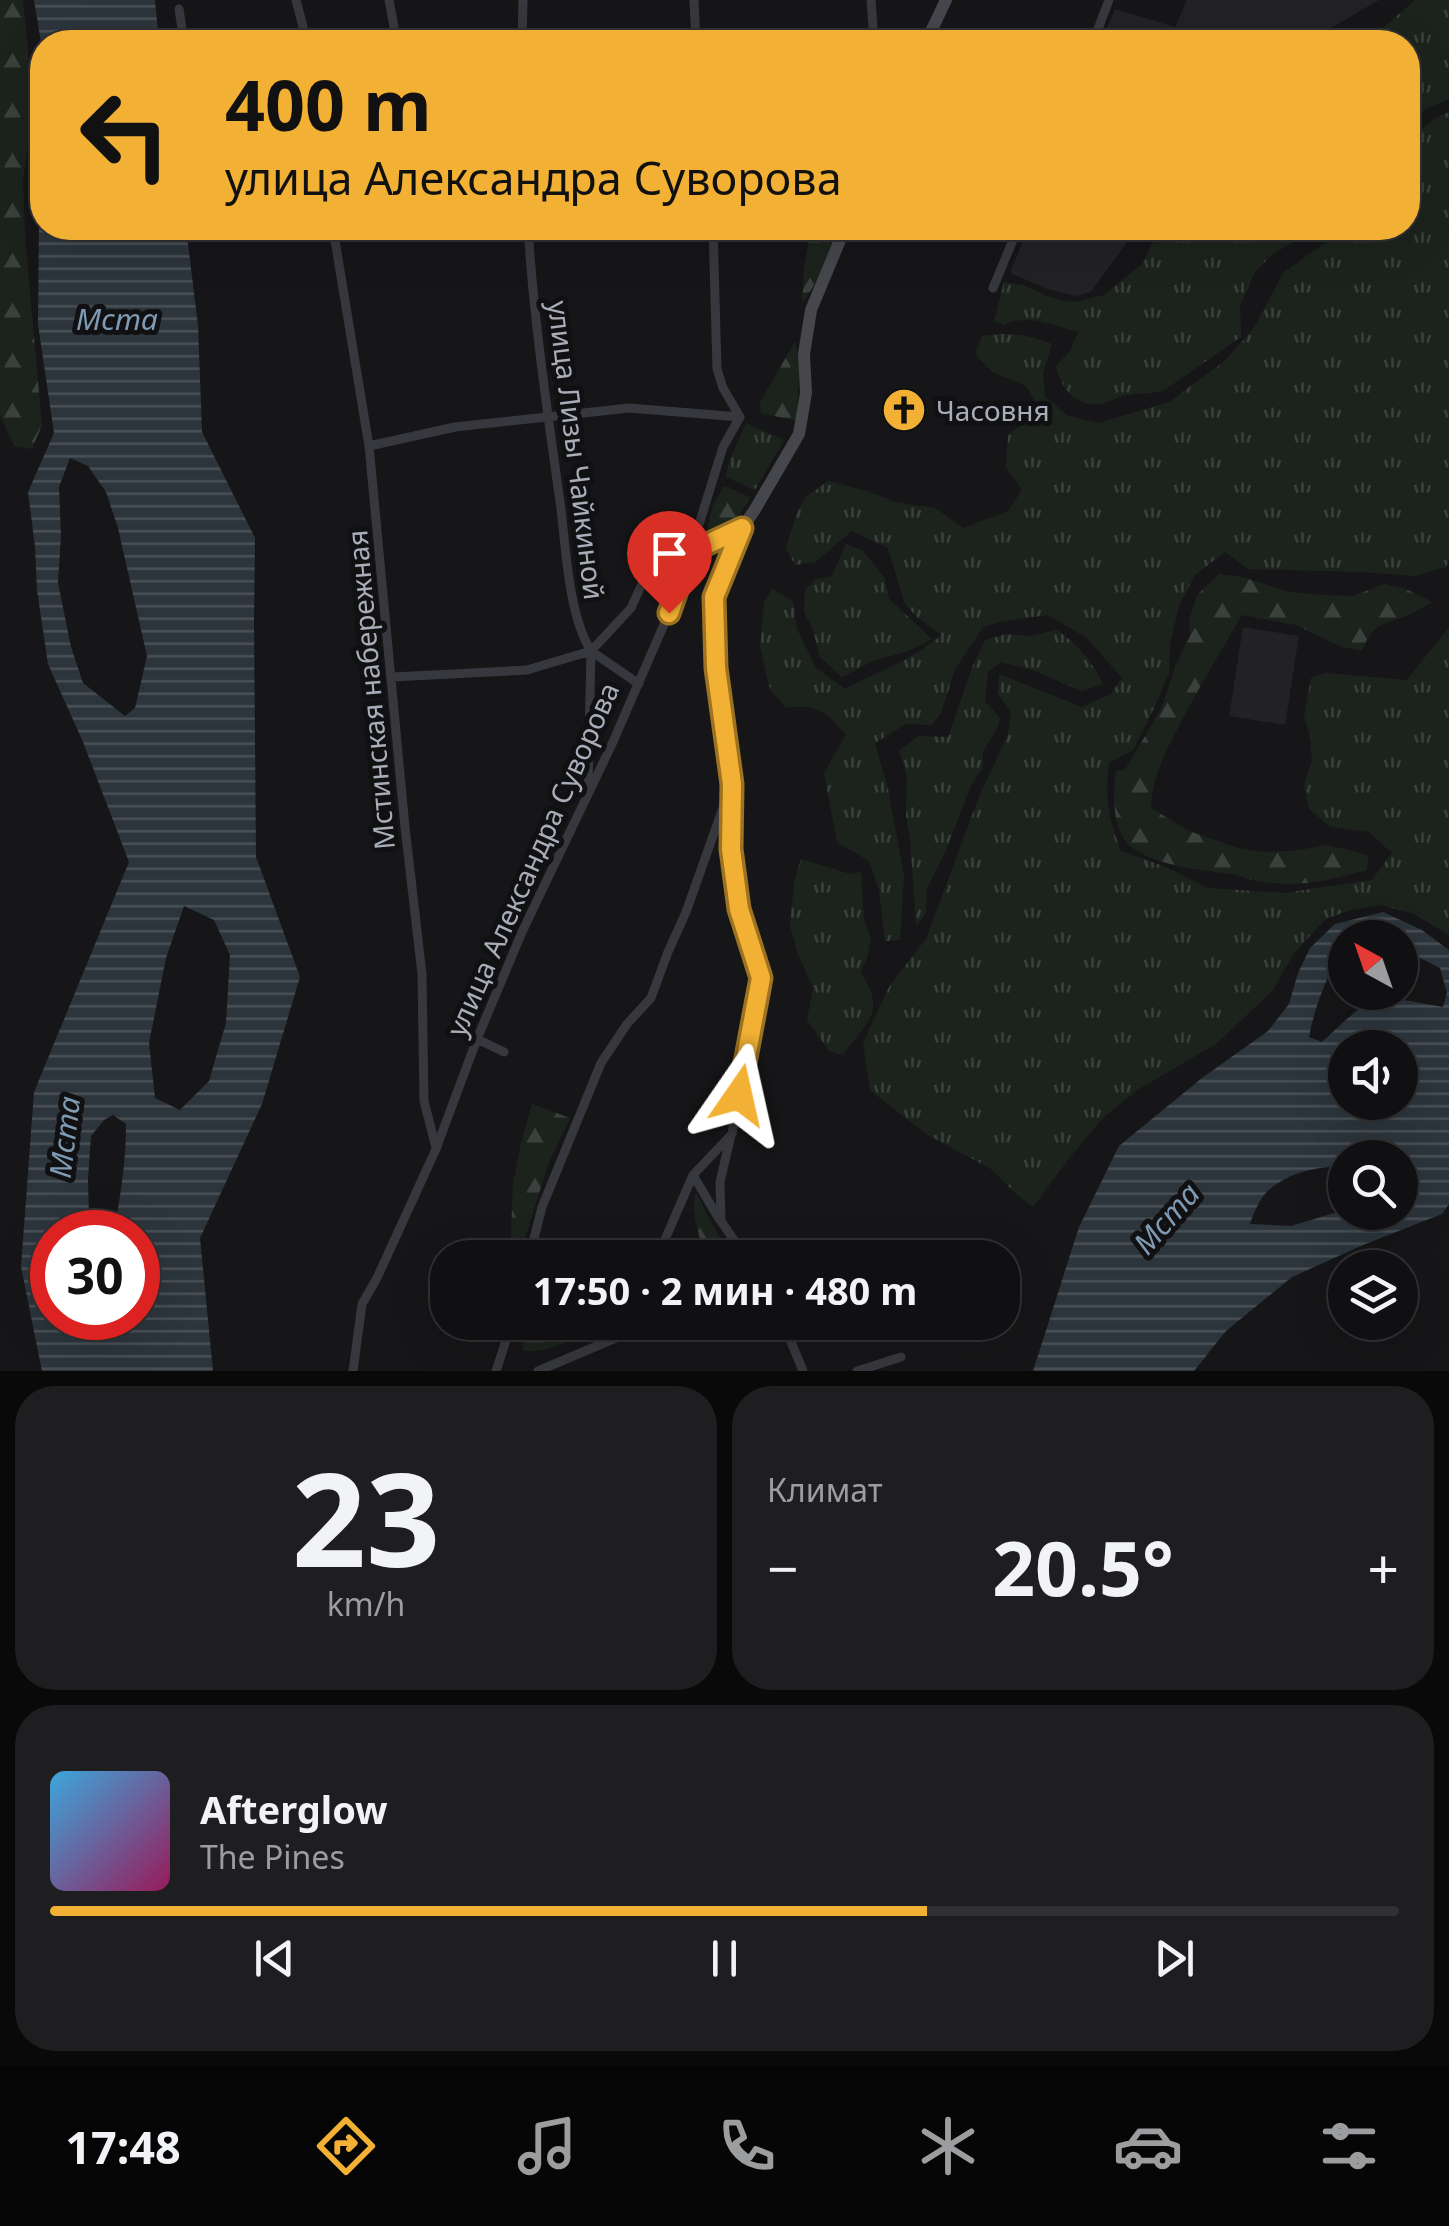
<!DOCTYPE html>
<html lang="ru">
<meta charset="utf-8">
<style>
body{margin:0;font-family:"Noto Sans",sans-serif;background:#1e1e20;color:#f1f3f6;height:100vh;display:flex;flex-direction:column;font-size:38px;white-space:nowrap}
*{box-sizing:border-box;margin:0}
p{font-size:32px;color:#9c9d9f}
.icon{flex:none;width:55px;height:55px;fill:none;stroke:currentColor;stroke-width:2;stroke-linecap:round;stroke-linejoin:round}
.map{position:relative;height:1371px;overflow:hidden}
.side{display:flex;flex-direction:column;gap:15px;padding:15px;background:#09090a;flex:1}
.side>*{flex:none}
.banner{position:absolute;left:30px;top:30px;width:1390px;height:210px;border-radius:40px;box-shadow:0 10px 40px #0002,0 0 0 2px #303032;background:#f2b134;color:#111;overflow:hidden}
.needle{width:65px;rotate:320deg}
.fabs{position:absolute;left:1328px;top:920px;display:grid;gap:20px}
.fabs a{display:grid;place-items:center;width:90px;height:90px;border-radius:50%;background:#101012;box-shadow:0 10px 40px #0002,0 0 0 2px #303032;font-size:50px}
.speed{position:absolute;left:30px;top:1210px;display:flex;gap:20px;font-size:50px;font-weight:700;text-align:center}
.speed>*{display:grid;place-content:center;width:130px;height:130px;border-radius:50%;background:#101012;box-shadow:0 10px 40px #0002,0 0 0 2px #303032;line-height:1}
.speed .limit{border:15px solid #d22;background:#fff;color:#111}
.pin{position:absolute;display:grid;place-items:center;width:85px;height:85px;color:#fff;margin:-102px -42px;border-radius:50% 50% 50% 0;rotate:-45deg;box-shadow:0 0 10px #0007}
.pin .icon{rotate:45deg}
.me{position:absolute;width:110px;margin:-55px;rotate:11deg;stroke-linejoin:round;filter:drop-shadow(0 0 8px #0008)}
.turn{display:flex;align-items:center;gap:35px;height:210px;padding:0 30px;font-size:45px}
.turn .icon{width:130px;height:130px;stroke-width:2.5}
.turn b{display:block;font-size:70px;line-height:85px}
.big{font-size:75px;font-weight:700;line-height:1.1}
.side .widget{flex:1;display:flex;flex-direction:column;justify-content:center;gap:15px;min-width:0;padding:0 35px;border-radius:40px;background:#1e1e20}
.side .dial{align-items:center;gap:0}
.dial b{font-size:130px;line-height:1}
.song{display:flex;align-items:center;gap:30px}
.cover{width:120px;height:120px;border-radius:15px;background:linear-gradient(135deg,hsl(200 70% 55%),hsl(330 70% 35%))}
.played{height:10px;border-radius:5px;background:linear-gradient(90deg,#f2b134 65%,#303032 65%)}
.keys{display:flex;justify-content:space-around;direction:ltr}
.heat{display:flex;justify-content:space-between;align-items:center;font-size:55px;direction:ltr}
.side .tiles{flex:1;display:grid;gap:15px;grid-template-columns:1fr 1fr}
.widget:last-child{grid-column:span 2}
.trip{position:absolute;left:430px;top:1240px;width:590px;height:100px;border-radius:40px;background:#101012;box-shadow:0 10px 40px #0002,0 0 0 2px #303032;font-weight:700;line-height:100px;text-align:center}
.menu{display:flex;height:160px;justify-content:space-around;align-items:center;background:#060607;color:#9c9d9f}
.menu .icon{width:70px;height:70px}
.menu .selected{color:#f2b134}
.menu b{font-size:45px;color:#f1f3f6}
.map>svg:first-child{display:block}
.built{fill:#222225}
.grass{fill:url(#grass-tufts)}
.forest{fill:url(#forest-firs)}
.water{fill:url(#water-rules);fill-rule:evenodd}
.lines{fill:none;stroke-linecap:round;stroke-linejoin:round}
.street{stroke:#37383d;stroke-width:9}
.secondary{stroke:#45474d;stroke-width:12}
.route-casing{stroke:#9d7322;stroke-width:25}
.route{stroke:#f2b134;stroke-width:18}
.labels{text-anchor:middle;dominant-baseline:central;stroke-width:10;stroke-linejoin:round;paint-order:stroke}
.poi-label{font-size:28px;fill:#a8adb8;stroke:#111113;text-anchor:start}
.street-label{font-size:28px;fill:#a8adb8;stroke:#111113}
.water-label{font-size:30px;font-style:italic;fill:#7f9bb3;stroke:#111113}
</style>
<div class="map">
<svg width="1449" height="1371" viewBox="0 0 1449 1371">
<defs>
<pattern id="grass-tufts" width="24" height="20" patternUnits="userSpaceOnUse" patternTransform="scale(2.5)"><rect width="24" height="20" fill="#1c231d"/><path d="M3 7l-1-3M5 7V3M7 7l1-3M15 17l-1-3M17 17v-4M19 17l1-3" fill="none" stroke="#3a403c"/></pattern>
<pattern id="forest-firs" width="22" height="20" patternUnits="userSpaceOnUse" patternTransform="scale(2.5)"><rect width="22" height="20" fill="#1c231d"/><path d="M5 1l3.5 6h-7zM16 11l3.5 6h-7z" fill="#3a403c"/></pattern>
<pattern id="water-rules" width="6" height="5" patternUnits="userSpaceOnUse" patternTransform="scale(2.5)"><rect width="6" height="5" fill="#2c353c"/><path d="M0 2.5h6" fill="none" stroke="#485056"/></pattern>
</defs>
<rect width="100%" height="100%" fill="#161618"/>
<path class="built" d="M1187,0H1379L1307,42H1101L1115,9L1175,27Z
M1028,228H1137L1091,292L1075,296L1047,289L1010,273Z
M1243,627L1299,636L1285,725L1229,716Z"/>
<path class="grass" d="M1415,0H1449V99L1427,108L1408,122V42H1367Z
M1449,112V560L1446,567L1414,576L1362,572L1248,569L1225,552L1195,575L1179,605L1170,644L1169,673L1154,708L1133,750L1109,763C1104,795 1109,821 1121,851L1166,867L1208,888L1284,893L1372,880L1392,853L1369,832L1330,827L1309,809L1304,785L1312,761L1310,735L1304,717L1311,678L1325,673L1407,680L1449,627V935L1414,914L1381,905L1348,911L1326,919L1294,953L1273,990L1216,1044L1137,1090L1104,1117L1070,1157L1033,1207L1015,1193L991,1169L926,1134L870,1090L863,1043L890,985L926,939L980,794L1007,737L1011,712L998,694L999,674L1082,707L1111,694L1122,678L1087,638L1048,615L1003,621L983,627L955,669L941,713L932,725L906,724L875,743L888,789L904,876L900,940L885,941L879,890L869,861L837,842L824,773L846,735C828,712 816,703 786,708L770,689L760,647L764,602L772,589L793,601L797,629L816,668L845,689C877,672 914,659 941,635L916,616L905,604L888,548L852,531L815,562L795,565L786,548L797,512L806,497L828,481L867,491L895,502L935,508L963,528L1008,511L1022,490L1006,467L1008,435L1040,410L1026,386L992,372L975,354L982,336C1008,332 1028,334 1052,344L1043,373L1045,396L1068,416L1099,423L1169,402L1225,361L1254,328L1283,273L1323,244L1334,228H1408V139C1422,129 1433,117 1449,112Z
M1171,228H1316L1273,254L1255,272L1240,305L1241,337L1163,391C1150,394 1136,393 1123,396C1115,398 1108,403 1100,404C1074,406 1062,389 1056,366L1070,351L1078,332C1054,326 1027,313 1004,325L994,321L1004,282L1023,285L1047,296L1064,301L1076,302L1104,295L1142,264L1154,240Z
M746,423L784,440L755,490L726,477L729,462Z
M846,544L862,550L884,577L889,599L932,639L908,651L873,661L842,677L819,656L813,629L804,612L805,590L816,579L832,576Z
M1057,630C1077,644 1092,661 1103,684L1082,691L1032,670L1001,662L988,672L985,701L1000,718L998,727L983,751V768L971,785L947,848L927,888L926,913L916,926L910,839L906,816L907,776L899,751L918,736L948,737L973,665L985,640L1007,634L1029,636Z
M801,859L850,874L861,872L864,920L871,938L867,958L860,972C888,1013 866,1021 843,1055L829,1051L807,1020L813,988L798,954L790,926L794,882Z"/>
<path class="forest" d="M0,0H23L33,102L23,181L25,237L42,425L32,449L14,446L0,415Z
M811,228H841L817,281L802,303L804,269Z
M795,342L799,361L797,421L761,413L760,402Z
M724,486L750,497C744,513 724,533 706,535L713,505Z
M1219,574L1242,577L1289,592L1321,595L1353,596L1384,584L1406,589L1432,602C1423,607 1413,613 1403,617C1379,625 1372,626 1362,651L1342,647L1296,625L1242,615C1223,647 1204,679 1186,712C1170,744 1152,772 1151,808L1189,831L1238,848L1263,852L1293,851L1328,845L1368,855L1367,870C1348,875 1327,881 1307,883C1290,884 1270,884 1253,880C1246,879 1239,875 1231,874C1203,870 1141,865 1124,839C1112,820 1113,792 1116,771L1125,770L1161,709L1177,662L1190,636L1189,621L1197,595Z
M532,1104L570,1118L549,1162L519,1257H510L513,1184L521,1143Z
M696,1193L730,1257H703C702,1235 689,1215 696,1193Z
M593,1323L596,1324C571,1340 555,1352 524,1351L518,1330L521,1323Z"/>
<path class="water" d="M34,0H155L159,42H42V48Z
M42,206V228H186L198,325L202,432L255,538L254,619L256,857L300,977L262,1104L200,1238L213,1371H42L21,1267L34,1092L129,862L83,742L48,664L37,590L35,546L28,492L54,433L38,324L39,219ZM70,458L88,466L106,492L118,528L147,656L135,708L125,716L83,683L71,647L58,583L61,536L59,487ZM184,906L214,920L230,955L226,1023L209,1081L180,1110L155,1098L149,1043L166,958ZM113,1115L126,1124C126,1160 121,1195 114,1230L110,1232H138V1318H52V1232H95L89,1217L88,1179L91,1136L104,1120Z
M1383,912L1422,930L1449,950V1204L1442,1214L1363,1245L1292,1277L1226,1331L1194,1371H1033L1079,1227L1119,1146L1202,1078L1268,1031L1289,1004L1298,973L1310,948L1335,924ZM1345,938H1400V948L1440,968L1447,993L1443,1007C1425,1005 1388,994 1372,1002C1353,1010 1337,1029 1322,1042L1309,1037C1313,1015 1320,995 1329,975C1335,962 1345,952 1345,938ZM1345,1048H1400V1102H1345ZM1345,1158H1400V1178L1404,1181L1400,1212L1341,1211L1291,1226L1250,1224C1253,1215 1258,1203 1264,1195C1282,1174 1318,1165 1345,1167Z"/>
<g class="lines">
<path class="street" d="M296,0L307,42
M389,0L394,27L395,42
M694,0L696,42
M871,0L874,42
M179,9L184,42
M522,42L523,0
M1093,42L1109,0
M205,228V234L280,228
M333,228L369,446L405,827L422,974L424,1101L436,1148
M528,228C534,322 548,416 561,509C566,551 569,616 591,651L588,788
M993,288L1018,228
M369,446L455,427L629,408L740,417
M591,651L631,608L641,586L665,563L687,548L696,534L723,447L740,417L723,388L717,369L713,228
M392,677L527,670L591,651L639,684
M477,1039L504,1052
M731,1135L720,1182L721,1221L746,1258
M693,1175L719,1219
M529,1258L542,1207L601,1063L627,1024L651,998L668,952L686,912L729,791
M657,1258L693,1175L732,1134L761,978L739,909L731,849L732,784L716,668L714,597L742,528
M889,1258L898,1255
M783,1322L803,1371
M353,1371L362,1304L377,1278L436,1149L477,1039L522,932L612,744L669,613L680,581L695,551L742,528
M496,1371L512,1322
M538,1371L623,1335L667,1322
M857,1371L901,1357"/>
<path class="secondary" d="M926,42L946,0
M742,528L754,511L799,434L806,393L804,354L811,310L845,228"/>
</g>
<g class="lines">
<g class="route-casing">
<path id="route" d="M669,613L680,582L695,550L742,528L714,597L716,668L732,784L731,849L739,909L761,978L739,1095"/>
</g>
<use href="#route" class="route"/>
</g>
<defs>
<g id="church-disc" transform="scale(2.25)"><circle r="9.5" fill="#f2b134" stroke="#111113"/><path d="M-1.2-6h2.4v3.5h3.3v2.4h-3.3V6h-2.4V-.1h-3.3v-2.4h3.3Z" fill="#111"/></g>
</defs>
<g fill-rule="evenodd">
<use href="#church-disc" x="904" y="410"/>
</g>
<g class="labels">
<g class="poi-label">
<text x="936" y="410">Часовня</text>
</g>
<g class="street-label">
<text transform="translate(577 450) rotate(83)">улица Лизы Чайкиной</text>
<text transform="translate(370 690) rotate(-95)">Мстинская набережная</text>
<text transform="translate(532 859) rotate(-66)">улица Александра Суворова</text>
</g>
<g class="water-label">
<text x="117" y="318">Мста</text>
<text transform="translate(64 1137) rotate(-83)">Мста</text>
<text transform="translate(1166 1218) rotate(-49)">Мста</text>
</g>
</g>
</svg>
<div class="fabs">
<a><svg class="needle" viewBox="-14 -14 28 28"><path d="M0-13l5 13h-10z" fill="#e53935"/><path d="M0 13l5-13h-10z" fill="#9c9d9f"/></svg></a>
<a><svg class="icon" aria-label="sound" viewBox="0 0 24 24"><path d="M4 9h4l5-4v14l-5-4H4zM17 9q2 3 0 6"/></svg></a>
<a><svg class="icon" aria-label="search" viewBox="0 0 24 24"><circle cx="10" cy="10" r="6"/><path d="M15 15l6 6"/></svg></a>
<a><svg class="icon" aria-label="layers" viewBox="0 0 24 24"><path d="M12 4l9 5-9 5-9-5zM3 14l9 5 9-5"/></svg></a>
</div>
<div class="speed"><div class="limit">30</div></div>
<div class="pin" style="left:669px;top:613px;background:#d93025"><svg class="icon" aria-label="arrive" viewBox="0 0 24 24"><path d="M6 21V4h12l-3 4 3 4H6"/></svg></div>
<svg class="me" style="left:739px;top:1095px" viewBox="-20 -20 40 40"><path d="M0-17L14 15 0 8-14 15z" fill="#f2b134" stroke="#fff" stroke-width="4"/></svg>
<div class="trip">17:50 · 2 мин · 480 m</div>
<div class="banner">
<div class="turn"><svg class="icon" aria-label="left" viewBox="0 0 24 24"><path d="M17 20v-9H6M10 6l-5 5 5 5"/></svg><div><b>400 m</b>улица Александра Суворова</div></div>
</div>
</div>
<section class="side">
<div class="tiles">
<div class="widget dial"><b>23</b><p>km/h</p></div>
<div class="widget"><p>Климат</p>
<div class="heat"><a>−</a><b class="big">20.5°</b><a>+</a></div>
</div>
<div class="widget">
<div class="song"><i class="cover"></i><div><b>Afterglow</b><p>The Pines</p></div></div>
<div class="played"></div>
<div class="keys"><svg class="icon" aria-label="previous" viewBox="0 0 24 24"><path d="M18 5L8 12l10 7zM5 5v14"/></svg><svg class="icon" aria-label="pause" viewBox="0 0 24 24"><path d="M8 5v14M16 5v14"/></svg><svg class="icon" aria-label="next" viewBox="0 0 24 24"><path d="M6 5l10 7-10 7zM19 5v14"/></svg></div>
</div>
</div>
</section>
<nav class="menu">
<b>17:48</b>
<svg class="icon selected" aria-label="directions" viewBox="0 0 24 24"><path d="M12 3l9 9-9 9-9-9zM9 14v-3h6M13 9l2 2-2 2"/></svg>
<svg class="icon" aria-label="music" viewBox="0 0 24 24"><path d="M9 18V5l10-2v13"/><circle cx="6" cy="18" r="3"/><circle cx="16" cy="16" r="3"/></svg>
<svg class="icon" aria-label="phone" viewBox="0 0 24 24"><path d="M5 4h4l2 5-3 2q2 4 5 5l2-3 5 2v4C11 20 4 13 5 4z"/></svg>
<svg class="icon" aria-label="climate" viewBox="0 0 24 24"><path d="M12 3v18M4 7l16 10M4 17L20 7"/></svg>
<svg class="icon" aria-label="car" viewBox="0 0 24 24"><path d="M5 17H2v-5l4-1 3-4h7l3 4 3 1v5h-3M9 17h6M6 11h13"/><circle cx="7" cy="17" r="2"/><circle cx="17" cy="17" r="2"/></svg>
<svg class="icon" aria-label="filters" viewBox="0 0 24 24"><path d="M4 7h16M4 17h16"/><circle cx="9" cy="7" r="2"/><circle cx="15" cy="17" r="2"/></svg>
</nav>
